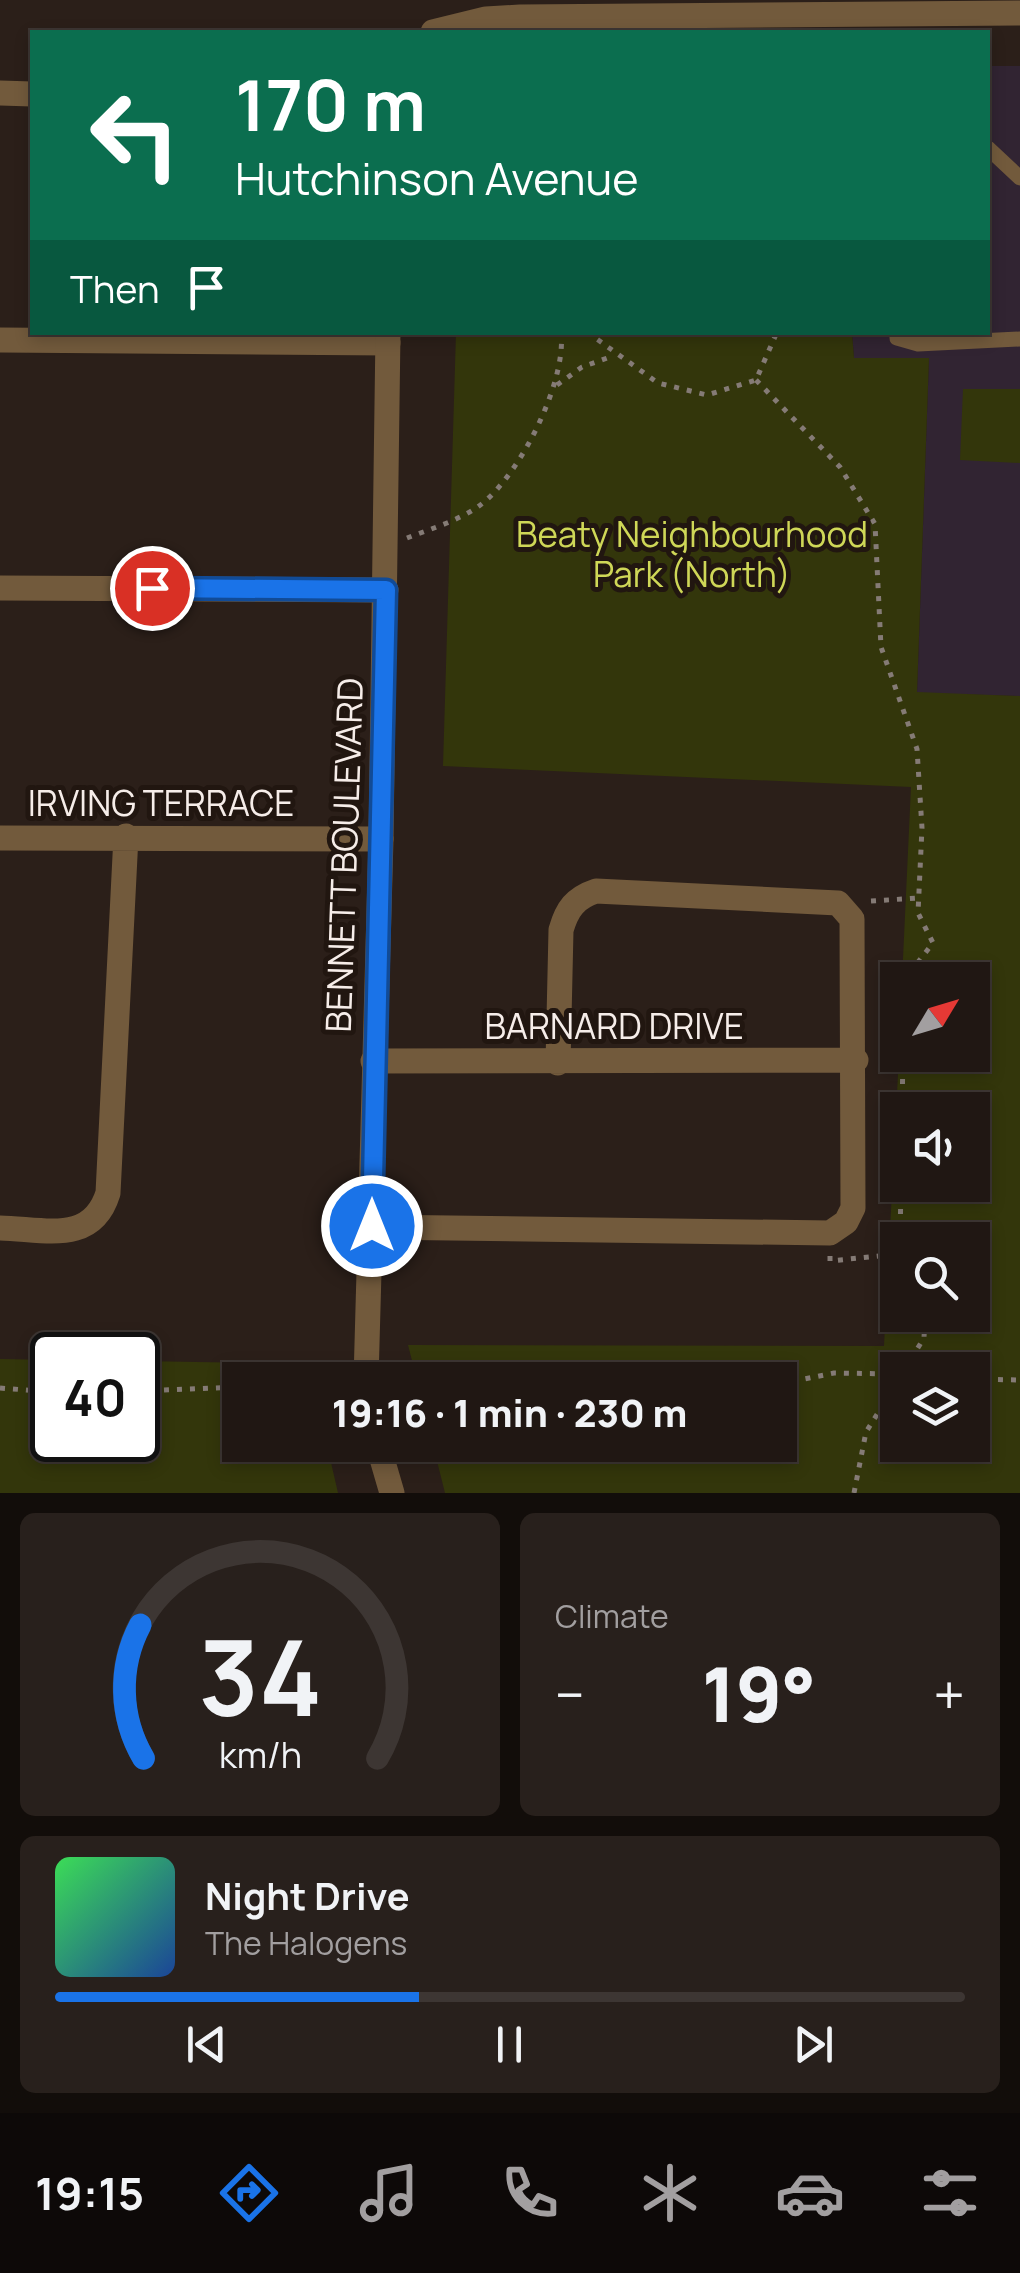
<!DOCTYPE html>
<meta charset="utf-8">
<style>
body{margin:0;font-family:Manrope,sans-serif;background:#28201c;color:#f1f3f6;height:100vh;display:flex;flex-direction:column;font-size:38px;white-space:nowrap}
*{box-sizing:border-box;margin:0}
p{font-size:32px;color:#a29fa0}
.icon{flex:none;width:55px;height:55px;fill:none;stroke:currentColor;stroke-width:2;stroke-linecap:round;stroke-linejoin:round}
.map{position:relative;height:1493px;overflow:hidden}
.panel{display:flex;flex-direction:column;gap:20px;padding:20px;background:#120d0a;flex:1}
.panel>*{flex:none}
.guide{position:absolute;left:30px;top:30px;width:960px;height:305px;border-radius:0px;box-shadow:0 5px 15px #0003,0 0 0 2px #3d3633;background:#0b6e4f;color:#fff;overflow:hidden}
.needle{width:65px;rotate:52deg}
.fabs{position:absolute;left:880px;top:962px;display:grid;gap:20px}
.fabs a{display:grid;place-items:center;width:110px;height:110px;border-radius:0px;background:#201713;box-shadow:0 5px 15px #0003,0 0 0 2px #3d3633;font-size:50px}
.speed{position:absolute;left:30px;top:1332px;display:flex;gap:20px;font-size:50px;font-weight:700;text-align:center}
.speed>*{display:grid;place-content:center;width:130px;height:130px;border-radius:50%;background:#201713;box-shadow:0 5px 15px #0003,0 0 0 2px #3d3633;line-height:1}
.speed .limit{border:5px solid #111;border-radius:15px;background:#fff;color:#111}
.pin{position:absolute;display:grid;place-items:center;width:85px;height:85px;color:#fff;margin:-42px;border:5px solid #fff;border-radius:50%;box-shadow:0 2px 10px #0007}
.me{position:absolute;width:110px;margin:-55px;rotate:0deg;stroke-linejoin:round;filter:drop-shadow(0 0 8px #0008)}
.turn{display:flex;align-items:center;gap:35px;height:210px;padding:0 40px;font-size:45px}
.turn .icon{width:130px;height:130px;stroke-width:2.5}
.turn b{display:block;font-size:70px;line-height:85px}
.then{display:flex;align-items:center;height:95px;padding:0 40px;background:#0003;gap:20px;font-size:38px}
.big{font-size:75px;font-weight:800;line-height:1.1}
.panel .card{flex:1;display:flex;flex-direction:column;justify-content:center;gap:15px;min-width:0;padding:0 35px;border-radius:15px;background:#28201c}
.panel .dial{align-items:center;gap:0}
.dial svg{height:260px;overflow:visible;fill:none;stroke:#3d3633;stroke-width:7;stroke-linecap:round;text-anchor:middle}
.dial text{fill:#f1f3f6;stroke:none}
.song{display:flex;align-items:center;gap:30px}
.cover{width:120px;height:120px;border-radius:15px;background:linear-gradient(135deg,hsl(130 70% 55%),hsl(220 70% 35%))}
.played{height:10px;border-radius:5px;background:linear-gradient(90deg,#1a73e8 40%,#3d3633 40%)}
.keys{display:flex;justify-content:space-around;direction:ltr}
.heat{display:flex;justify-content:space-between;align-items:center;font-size:55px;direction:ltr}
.panel .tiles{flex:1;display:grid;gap:20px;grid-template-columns:1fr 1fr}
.card:last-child{grid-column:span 2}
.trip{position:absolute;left:222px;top:1362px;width:575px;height:100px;border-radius:0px;background:#201713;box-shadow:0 5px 15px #0003,0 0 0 2px #3d3633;font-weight:800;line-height:100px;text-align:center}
.menu{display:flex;height:160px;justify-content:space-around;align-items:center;background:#0d0908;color:#a29fa0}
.menu .icon{width:70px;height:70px}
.menu .on{color:#1a73e8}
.menu b{font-size:45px;color:#f1f3f6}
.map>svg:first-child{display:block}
.education{fill:#312432}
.green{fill:#33360b;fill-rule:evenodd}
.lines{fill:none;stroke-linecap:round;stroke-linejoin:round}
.path{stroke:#857b76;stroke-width:5;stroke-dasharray:5 8;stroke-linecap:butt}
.service{stroke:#725a3c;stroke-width:15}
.minor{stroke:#725a3c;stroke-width:25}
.tertiary{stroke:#725a3c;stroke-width:25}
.route-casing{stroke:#114b97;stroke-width:25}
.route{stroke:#1a73e8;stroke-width:18}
.labels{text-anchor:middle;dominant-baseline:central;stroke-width:10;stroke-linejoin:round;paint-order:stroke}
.park-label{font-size:35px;fill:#cfd757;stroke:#211610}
.street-label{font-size:35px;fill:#f6ede9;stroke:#211610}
</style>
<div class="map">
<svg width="1020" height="1493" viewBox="0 0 1020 1493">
<rect width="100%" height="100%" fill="#2b1f19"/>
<path class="education" d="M988,66H1020V696L917,693L929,359L854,358L852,333L988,332Z"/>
<path class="green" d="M456,333H852L854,358H929L917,692L1020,696V1493H445L433,1445H780V1380H417L408,1345L884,1346L899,1055H972V980H902L911,787L443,766ZM972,1110V1185H898V1110ZM972,1240V1315H898V1240ZM898,1370H972V1445H898Z
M963,389H1020V463L960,460Z
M0,1359L52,1360V1440H138V1361L307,1364L310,1380H240V1445H327L338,1493H0Z"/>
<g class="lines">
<path class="path" d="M587,332L658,383L707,395L756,380L777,332
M756,380L840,467L875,524L881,647L917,749L922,828L918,913L933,943L904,980
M557,385L582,367L613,356
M407,538C430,529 458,521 479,506C519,477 567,382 561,332
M871,901L919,898
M902,1110L903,1055
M900,1240L901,1185
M830,1256V1261L898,1254
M904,1370L924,1338L925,1315
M972,1379L1020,1380
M564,1380L600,1375L629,1380
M780,1384L834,1373L898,1374
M0,1388L52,1392
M138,1391L240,1387
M854,1493L866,1432L898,1381"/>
<path class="service" d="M988,148L1020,178
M897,332V338L918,344L1020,339"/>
<path class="minor" d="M0,93L32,94
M0,340L388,343
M0,588L386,590
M0,838L381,839
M373,1061L856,1060
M372,1227L830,1233L846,1222L853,1208L852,919L838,903L596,891C575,898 567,909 561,930L558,1063
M0,1228C45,1229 92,1245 108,1193L126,836"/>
<path class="tertiary" d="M433,32L486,19L520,17L1020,13
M366,1380L381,839L388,332
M378,1445L392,1493"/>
</g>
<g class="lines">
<g class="route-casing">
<path id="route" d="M152,588L386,590L372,1226"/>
</g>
<use href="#route" class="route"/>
</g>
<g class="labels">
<g class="park-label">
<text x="692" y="534">Beaty Neighbourhood<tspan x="692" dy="40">Park (North)</tspan></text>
</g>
<g class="street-label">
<text x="161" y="803">IRVING TERRACE</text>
<text transform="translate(344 855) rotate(-88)">BENNETT BOULEVARD</text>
<text x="614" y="1026">BARNARD DRIVE</text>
</g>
</g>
</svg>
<div class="fabs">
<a><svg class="needle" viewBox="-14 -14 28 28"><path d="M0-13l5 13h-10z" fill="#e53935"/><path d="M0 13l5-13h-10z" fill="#a29fa0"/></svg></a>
<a><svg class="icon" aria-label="sound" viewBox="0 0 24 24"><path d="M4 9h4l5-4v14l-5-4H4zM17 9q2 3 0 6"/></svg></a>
<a><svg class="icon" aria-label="search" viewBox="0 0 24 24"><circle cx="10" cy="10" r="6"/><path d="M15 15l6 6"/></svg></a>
<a><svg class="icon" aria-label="layers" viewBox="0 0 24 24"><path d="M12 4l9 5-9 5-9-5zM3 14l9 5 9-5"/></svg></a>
</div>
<div class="speed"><div class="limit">40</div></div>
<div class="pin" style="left:152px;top:588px;background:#d93025"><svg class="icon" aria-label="arrive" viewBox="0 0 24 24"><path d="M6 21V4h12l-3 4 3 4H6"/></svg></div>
<svg class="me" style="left:372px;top:1226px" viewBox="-20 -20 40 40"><circle r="17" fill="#1a73e8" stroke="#fff" stroke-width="3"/><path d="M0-11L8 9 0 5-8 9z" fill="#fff"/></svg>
<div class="trip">19:16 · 1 min · 230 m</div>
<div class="guide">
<div class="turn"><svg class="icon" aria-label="left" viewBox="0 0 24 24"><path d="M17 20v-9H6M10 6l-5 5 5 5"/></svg><div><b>170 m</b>Hutchinson Avenue</div></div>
<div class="then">Then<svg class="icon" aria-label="arrive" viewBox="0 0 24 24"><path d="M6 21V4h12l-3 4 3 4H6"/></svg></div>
</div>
</div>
<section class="panel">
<div class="tiles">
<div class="card dial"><svg viewBox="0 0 100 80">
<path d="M14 69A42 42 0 1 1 86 69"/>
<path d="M14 69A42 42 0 0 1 13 28" stroke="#1a73e8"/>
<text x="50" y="56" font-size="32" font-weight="700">34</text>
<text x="50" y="72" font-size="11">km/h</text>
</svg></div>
<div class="card"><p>Climate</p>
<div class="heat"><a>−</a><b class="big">19°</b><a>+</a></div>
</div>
<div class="card">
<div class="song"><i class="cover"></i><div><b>Night Drive</b><p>The Halogens</p></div></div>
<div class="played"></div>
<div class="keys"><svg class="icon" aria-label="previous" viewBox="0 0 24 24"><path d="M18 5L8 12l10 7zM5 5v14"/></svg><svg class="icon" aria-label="pause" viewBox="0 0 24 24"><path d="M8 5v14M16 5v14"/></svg><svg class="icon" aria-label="next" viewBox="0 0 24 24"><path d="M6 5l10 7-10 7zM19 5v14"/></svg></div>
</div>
</div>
</section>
<nav class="menu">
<b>19:15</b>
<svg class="icon on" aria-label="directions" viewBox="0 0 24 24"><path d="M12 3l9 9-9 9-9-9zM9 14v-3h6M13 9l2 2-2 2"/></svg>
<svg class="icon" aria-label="music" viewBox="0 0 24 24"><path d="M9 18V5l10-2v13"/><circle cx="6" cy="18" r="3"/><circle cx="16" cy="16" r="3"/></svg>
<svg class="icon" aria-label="phone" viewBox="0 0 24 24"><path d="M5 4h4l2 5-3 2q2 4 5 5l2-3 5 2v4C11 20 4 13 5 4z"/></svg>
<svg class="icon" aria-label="climate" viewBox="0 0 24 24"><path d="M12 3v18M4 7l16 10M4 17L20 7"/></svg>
<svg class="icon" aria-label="car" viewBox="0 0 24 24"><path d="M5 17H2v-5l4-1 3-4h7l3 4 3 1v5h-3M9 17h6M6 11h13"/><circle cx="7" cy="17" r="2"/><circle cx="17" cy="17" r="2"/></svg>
<svg class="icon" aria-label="filters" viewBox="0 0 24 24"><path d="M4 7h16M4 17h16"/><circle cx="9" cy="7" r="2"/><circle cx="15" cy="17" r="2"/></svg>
</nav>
